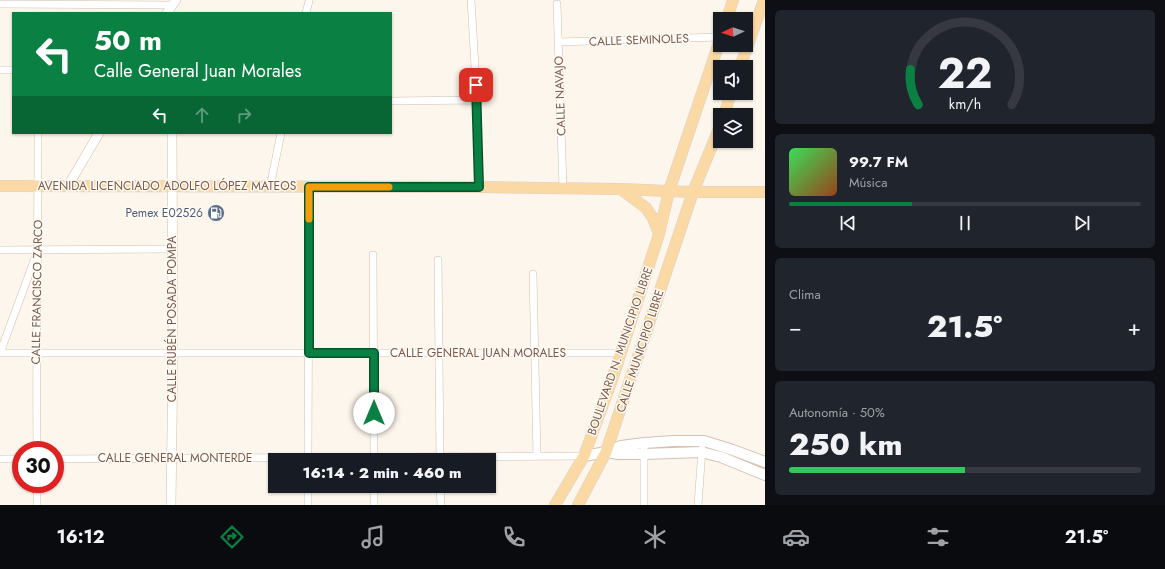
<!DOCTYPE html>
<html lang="es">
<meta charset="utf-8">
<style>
body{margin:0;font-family:Jost,sans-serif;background:#20242c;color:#f1f3f6;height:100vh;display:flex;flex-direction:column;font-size:15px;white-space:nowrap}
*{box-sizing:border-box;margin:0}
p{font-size:13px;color:#9ea1a6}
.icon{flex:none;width:22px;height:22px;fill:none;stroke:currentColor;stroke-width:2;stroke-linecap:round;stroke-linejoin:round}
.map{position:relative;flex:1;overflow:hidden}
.details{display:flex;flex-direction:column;gap:10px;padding:10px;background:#0d0f14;width:400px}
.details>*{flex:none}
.banner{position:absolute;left:12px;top:12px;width:380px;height:122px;border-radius:0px;box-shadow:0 1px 3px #0004;background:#0b8043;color:#fff;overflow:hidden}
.needle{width:26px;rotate:266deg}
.buttons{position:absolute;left:713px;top:12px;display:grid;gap:8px}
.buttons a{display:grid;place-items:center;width:40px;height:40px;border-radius:0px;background:#171b24;box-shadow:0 1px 3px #0004;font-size:20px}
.speed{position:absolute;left:12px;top:441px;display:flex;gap:8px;font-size:20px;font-weight:700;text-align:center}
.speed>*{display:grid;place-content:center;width:52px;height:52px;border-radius:50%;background:#171b24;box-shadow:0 1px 3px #0004;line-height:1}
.speed .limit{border:6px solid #d22;background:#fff;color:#111}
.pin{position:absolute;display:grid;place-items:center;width:34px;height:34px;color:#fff;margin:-17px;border-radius:8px;box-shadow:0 2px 6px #0006}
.me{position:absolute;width:44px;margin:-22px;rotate:0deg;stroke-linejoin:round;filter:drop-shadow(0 0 3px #0008)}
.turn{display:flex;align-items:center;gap:14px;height:84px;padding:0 16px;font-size:18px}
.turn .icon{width:52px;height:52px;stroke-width:2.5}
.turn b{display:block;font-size:28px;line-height:34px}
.lanes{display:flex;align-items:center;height:38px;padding:0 16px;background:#0003;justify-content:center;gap:20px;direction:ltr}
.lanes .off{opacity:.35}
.big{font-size:30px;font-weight:800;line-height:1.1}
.details .tile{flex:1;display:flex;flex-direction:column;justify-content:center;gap:6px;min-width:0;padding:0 14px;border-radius:6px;background:#20242c}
.details .dial{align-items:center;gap:0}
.dial svg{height:104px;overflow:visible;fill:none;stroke:#363941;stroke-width:7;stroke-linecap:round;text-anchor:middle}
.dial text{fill:#f1f3f6;stroke:none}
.song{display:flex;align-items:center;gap:12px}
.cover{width:48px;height:48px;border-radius:6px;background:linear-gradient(135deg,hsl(130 70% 55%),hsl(20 70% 35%))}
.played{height:4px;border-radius:2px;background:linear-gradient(90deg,#0b8043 35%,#363941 35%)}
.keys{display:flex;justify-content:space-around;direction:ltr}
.heat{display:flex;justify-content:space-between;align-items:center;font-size:22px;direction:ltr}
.charge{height:6px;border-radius:3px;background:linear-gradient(90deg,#34c759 50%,#363941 0)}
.trip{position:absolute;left:268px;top:453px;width:228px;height:40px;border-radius:0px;background:#171b24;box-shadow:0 1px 3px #0004;font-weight:800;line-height:40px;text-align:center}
.menu{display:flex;height:64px;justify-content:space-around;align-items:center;background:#090b0e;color:#9ea1a6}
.menu .icon{width:28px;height:28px}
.menu .active{color:#0b8043}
.menu b{font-size:18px;color:#f1f3f6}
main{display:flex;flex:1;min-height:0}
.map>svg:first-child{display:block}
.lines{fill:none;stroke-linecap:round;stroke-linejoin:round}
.minor-casing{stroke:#d1beb0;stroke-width:8}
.tertiary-casing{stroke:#d1beb0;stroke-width:10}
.secondary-casing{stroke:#d6c0b0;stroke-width:12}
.primary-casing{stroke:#dad1cd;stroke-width:12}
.minor{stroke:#fff;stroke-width:7}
.tertiary{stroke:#fff;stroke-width:9}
.secondary{stroke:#fff;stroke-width:10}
.primary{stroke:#fbd9a5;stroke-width:11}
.route-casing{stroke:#07532c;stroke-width:10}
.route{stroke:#0b8043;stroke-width:7}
.slow{stroke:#f59e0b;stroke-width:7}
.labels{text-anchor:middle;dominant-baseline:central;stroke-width:3;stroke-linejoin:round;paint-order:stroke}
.street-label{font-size:12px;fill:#7a5c4d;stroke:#fffaf3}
.service-label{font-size:12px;fill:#4e5e75;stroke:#fffaf3;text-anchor:end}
</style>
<main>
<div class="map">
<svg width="765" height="505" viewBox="0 0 765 505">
<rect width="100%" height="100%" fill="#fdf6ec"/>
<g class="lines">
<g class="minor-casing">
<path id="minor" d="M471,0L477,100L479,187
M0,4L172,5
M557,4L563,188
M306,13L309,1
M558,42L720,37
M0,70H13
M391,101L477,100
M270,187L281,133
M0,250L172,249
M38,250L0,353H621
M373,255L374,460
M438,260L440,460
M533,274L537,457
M644,449V505
M37,450C36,344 38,239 38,133
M0,459H21
M55,459L584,456
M308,460L309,187
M37,484V505
M374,486V505
M440,486L441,505
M308,505V486
M698,505L702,449"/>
</g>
<g class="tertiary-casing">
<path id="tertiary" d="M167,13L176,0
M68,186L99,133
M171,505L173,353L172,133"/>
</g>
<g class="secondary-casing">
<path id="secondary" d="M608,452L618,454H644L701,452L721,457L765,475
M584,456L606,452L621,446L644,443L674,441H704L733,450L765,462"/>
</g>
<g class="primary-casing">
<path id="primary" d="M727,19L733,0
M740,67L764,0
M724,115L731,93
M0,186L479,187L620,189L693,192H765
M621,189L646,208L653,218L659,234
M555,505L584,456L613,377L659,234L669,191L720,40
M578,505L606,452L693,192L720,126"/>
</g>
<use href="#minor" class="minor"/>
<use href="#tertiary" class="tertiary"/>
<use href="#secondary" class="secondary"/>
<use href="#primary" class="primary"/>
</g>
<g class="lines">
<g class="route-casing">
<path id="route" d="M374,413V353H309V187H479L476,85"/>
</g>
<use href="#route" class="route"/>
<path class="slow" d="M309,219V187H389"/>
</g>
<defs>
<g id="fuel-disc" transform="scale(0.9)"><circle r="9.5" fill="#5c6f8a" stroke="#fffaf3"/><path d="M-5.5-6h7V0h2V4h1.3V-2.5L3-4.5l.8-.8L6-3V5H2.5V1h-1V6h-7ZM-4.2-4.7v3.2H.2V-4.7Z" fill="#fff"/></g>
</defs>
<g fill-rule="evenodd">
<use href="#fuel-disc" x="216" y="213"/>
</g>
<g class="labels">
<g class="street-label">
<text transform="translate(639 40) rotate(-2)">CALLE SEMINOLES</text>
<text transform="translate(560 96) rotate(-92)">CALLE NAVAJO</text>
<text x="167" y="186">AVENIDA LICENCIADO ADOLFO LÓPEZ MATEOS</text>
<text transform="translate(37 292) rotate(-89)">CALLE FRANCISCO ZARCO</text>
<text transform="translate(172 319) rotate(-90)">CALLE RUBÉN POSADA POMPA</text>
<text transform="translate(620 351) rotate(-71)">BOULEVARD N. MUNICIPIO LIBRE</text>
<text transform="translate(640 351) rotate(-72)">CALLE MUNICIPIO LIBRE</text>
<text x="478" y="353">CALLE GENERAL JUAN MORALES</text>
<text x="175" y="458">CALLE GENERAL MONTERDE</text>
</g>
<g class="service-label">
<text x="203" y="213">Pemex E02526</text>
</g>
</g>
</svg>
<div class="buttons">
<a><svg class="needle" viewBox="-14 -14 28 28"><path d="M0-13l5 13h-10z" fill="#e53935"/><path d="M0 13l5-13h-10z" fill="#9ea1a6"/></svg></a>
<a><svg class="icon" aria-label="sound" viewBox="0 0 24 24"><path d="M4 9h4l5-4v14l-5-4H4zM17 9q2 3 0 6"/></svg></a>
<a><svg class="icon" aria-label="layers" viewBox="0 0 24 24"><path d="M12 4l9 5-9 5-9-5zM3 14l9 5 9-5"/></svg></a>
</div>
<div class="speed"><div class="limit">30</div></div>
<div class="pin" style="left:476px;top:85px;background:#d93025"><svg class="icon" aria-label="arrive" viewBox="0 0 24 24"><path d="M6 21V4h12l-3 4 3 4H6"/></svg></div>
<svg class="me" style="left:374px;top:413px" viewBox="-20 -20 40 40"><circle r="19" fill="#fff"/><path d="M0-13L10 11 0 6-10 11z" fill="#0b8043"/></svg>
<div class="trip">16:14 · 2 min · 460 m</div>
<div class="banner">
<div class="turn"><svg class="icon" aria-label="left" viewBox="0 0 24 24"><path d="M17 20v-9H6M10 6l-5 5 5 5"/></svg><div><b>50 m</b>Calle General Juan Morales</div></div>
<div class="lanes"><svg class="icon" aria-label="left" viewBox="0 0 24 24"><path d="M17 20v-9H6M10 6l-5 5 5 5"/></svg><svg class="icon off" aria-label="ahead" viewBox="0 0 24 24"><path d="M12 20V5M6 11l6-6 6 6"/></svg><svg class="icon off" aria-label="right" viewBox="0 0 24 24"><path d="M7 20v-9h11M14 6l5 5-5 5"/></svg></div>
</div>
</div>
<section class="details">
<div class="tile dial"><svg viewBox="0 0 100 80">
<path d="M14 69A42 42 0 1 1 86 69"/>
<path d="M14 69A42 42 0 0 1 8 42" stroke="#0b8043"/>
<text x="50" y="56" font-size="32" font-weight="700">22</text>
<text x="50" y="72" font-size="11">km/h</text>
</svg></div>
<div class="tile">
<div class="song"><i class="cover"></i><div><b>99.7 FM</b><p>Música</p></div></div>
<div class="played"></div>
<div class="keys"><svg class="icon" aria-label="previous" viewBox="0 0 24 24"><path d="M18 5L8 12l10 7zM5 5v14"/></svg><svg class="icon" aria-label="pause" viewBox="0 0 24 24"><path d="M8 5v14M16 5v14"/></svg><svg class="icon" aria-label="next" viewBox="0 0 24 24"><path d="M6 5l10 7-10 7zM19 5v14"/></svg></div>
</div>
<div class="tile"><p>Clima</p>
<div class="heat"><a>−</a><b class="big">21.5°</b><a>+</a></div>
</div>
<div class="tile"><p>Autonomía · 50%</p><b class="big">250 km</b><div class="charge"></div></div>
</section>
</main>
<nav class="menu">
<b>16:12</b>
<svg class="icon active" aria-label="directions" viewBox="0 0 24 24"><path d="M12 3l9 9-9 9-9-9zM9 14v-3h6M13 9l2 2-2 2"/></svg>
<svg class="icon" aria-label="music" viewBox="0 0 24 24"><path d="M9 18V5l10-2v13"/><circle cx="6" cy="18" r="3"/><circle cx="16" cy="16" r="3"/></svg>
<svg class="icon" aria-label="phone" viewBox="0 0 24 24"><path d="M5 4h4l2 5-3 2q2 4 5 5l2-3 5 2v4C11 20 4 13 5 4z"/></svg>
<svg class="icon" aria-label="climate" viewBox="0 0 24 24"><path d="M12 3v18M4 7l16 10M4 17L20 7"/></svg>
<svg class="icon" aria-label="car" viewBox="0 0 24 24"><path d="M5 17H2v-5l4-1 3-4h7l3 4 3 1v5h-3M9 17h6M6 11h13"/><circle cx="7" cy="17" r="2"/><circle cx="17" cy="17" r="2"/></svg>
<svg class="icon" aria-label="filters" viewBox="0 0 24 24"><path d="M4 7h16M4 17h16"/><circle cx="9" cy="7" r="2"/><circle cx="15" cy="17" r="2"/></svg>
<b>21.5°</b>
</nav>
